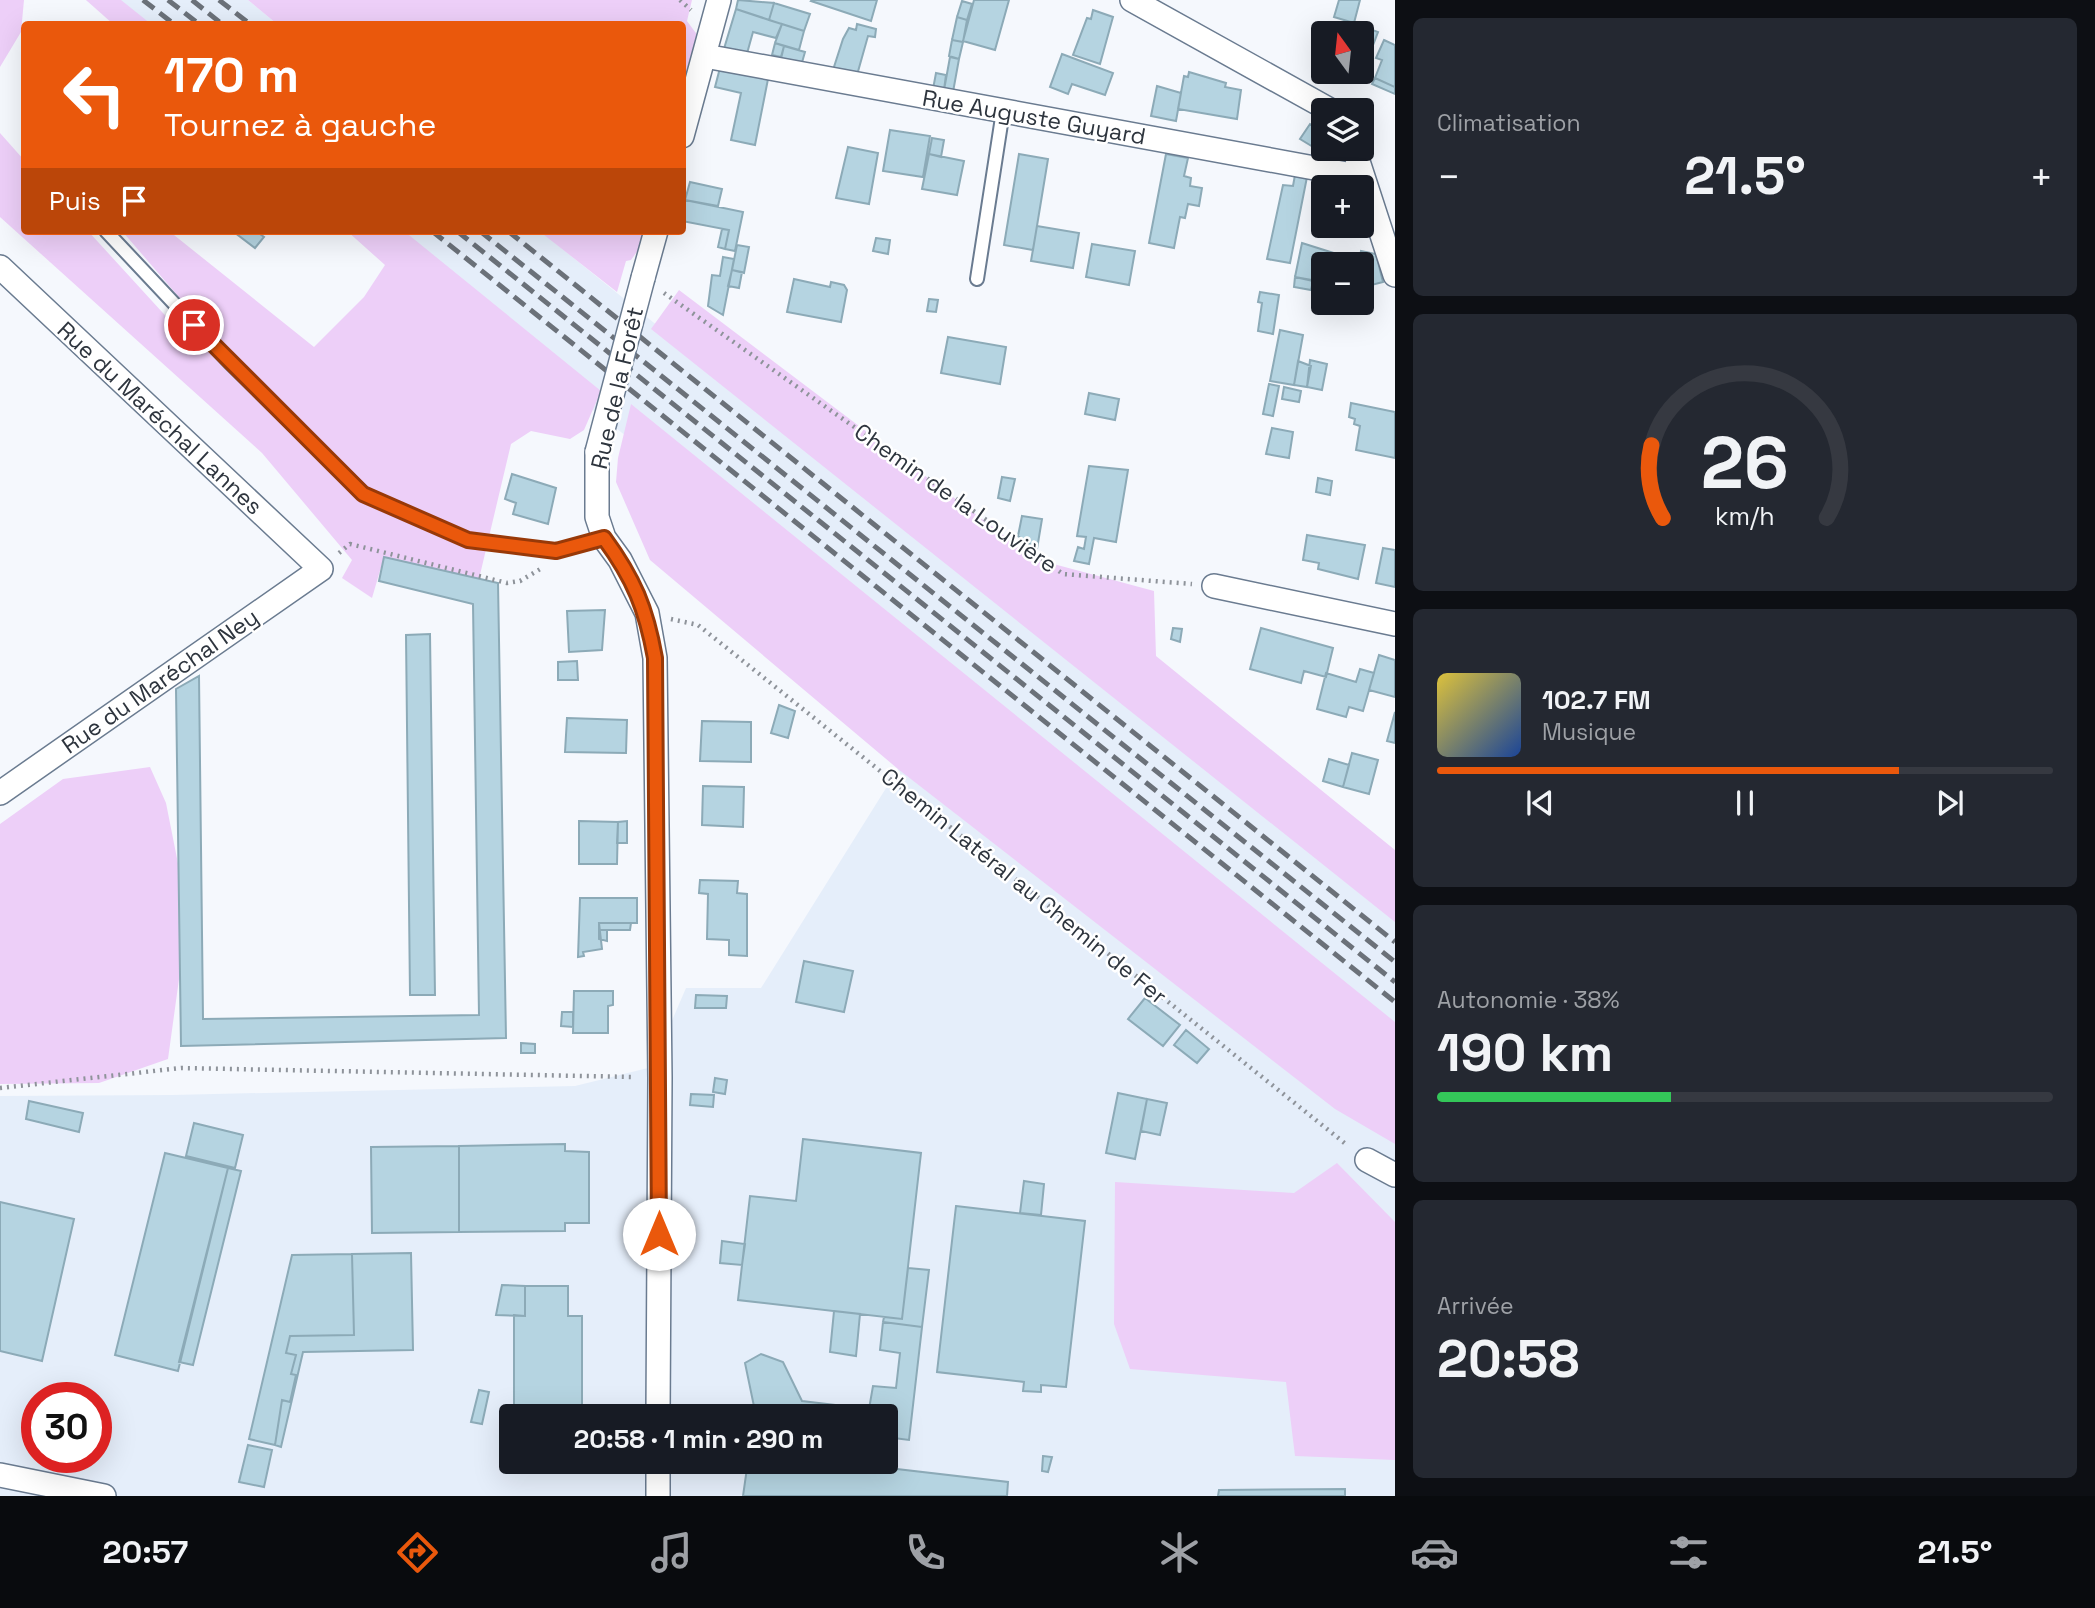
<!DOCTYPE html>
<html lang="fr">
<meta charset="utf-8">
<style>
body{margin:0;font-family:"Space Grotesk",sans-serif;background:#242831;color:#f1f3f6;height:100vh;display:flex;flex-direction:column;font-size:26px;white-space:nowrap}
*{box-sizing:border-box;margin:0}
p{font-size:23px;color:#9ea1a6}
.icon{flex:none;width:38px;height:38px;fill:none;stroke:currentColor;stroke-width:2;stroke-linecap:round;stroke-linejoin:round}
.map{position:relative;flex:1;overflow:hidden}
.sheet{display:flex;flex-direction:column;gap:18px;padding:18px;background:#0d0f14;width:700px}
.sheet>*{flex:none}
.hud{position:absolute;left:21px;top:21px;width:665px;height:214px;border-radius:7px;box-shadow:0 7px 28px #0002;background:#ea580c;color:#fff;overflow:hidden}
.needle{width:46px;rotate:345deg}
.tools{position:absolute;left:1311px;top:21px;display:grid;gap:14px}
.tools a{display:grid;place-items:center;width:63px;height:63px;border-radius:7px;background:#171b24;box-shadow:0 7px 28px #0002;font-size:35px}
.speed{position:absolute;left:21px;top:1382px;display:flex;gap:14px;font-size:35px;font-weight:700;text-align:center}
.speed>*{display:grid;place-content:center;width:91px;height:91px;border-radius:50%;background:#171b24;box-shadow:0 7px 28px #0002;line-height:1}
.speed .limit{border:10px solid #d22;background:#fff;color:#111}
.pin{position:absolute;display:grid;place-items:center;width:60px;height:60px;color:#fff;margin:-30px;border:4px solid #fff;border-radius:50%;box-shadow:0 2px 7px #0007}
.me{position:absolute;width:77px;margin:-38px;rotate:0deg;stroke-linejoin:round;filter:drop-shadow(0 0 5px #0008)}
.turn{display:flex;align-items:center;gap:24px;height:147px;padding:0 28px;font-size:32px}
.turn .icon{width:91px;height:91px;stroke-width:2.5}
.turn b{display:block;font-size:49px;line-height:60px}
.then{display:flex;align-items:center;height:66px;padding:0 28px;background:#0003;gap:14px;font-size:26px}
.big{font-size:52px;font-weight:700;line-height:1.1}
.sheet .card{flex:1;display:flex;flex-direction:column;justify-content:center;gap:10px;min-width:0;padding:0 24px;border-radius:10px;background:#242831}
.sheet .dial{align-items:center;gap:0}
.dial svg{height:182px;overflow:visible;fill:none;stroke:#363941;stroke-width:7;stroke-linecap:round;text-anchor:middle}
.dial text{fill:#f1f3f6;stroke:none}
.song{display:flex;align-items:center;gap:21px}
.cover{width:84px;height:84px;border-radius:10px;background:linear-gradient(135deg,hsl(50 70% 55%),hsl(220 70% 35%))}
.played{height:7px;border-radius:4px;background:linear-gradient(90deg,#ea580c 75%,#363941 75%)}
.keys{display:flex;justify-content:space-around;direction:ltr}
.heat{display:flex;justify-content:space-between;align-items:center;font-size:38px;direction:ltr}
.charge{height:10px;border-radius:5px;background:linear-gradient(90deg,#34c759 38%,#363941 0)}
.trip{position:absolute;left:499px;top:1404px;width:399px;height:70px;border-radius:7px;background:#171b24;box-shadow:0 7px 28px #0002;font-weight:700;line-height:70px;text-align:center}
.tabs{display:flex;height:112px;justify-content:space-around;align-items:center;background:#090b0e;color:#9ea1a6}
.tabs .icon{width:49px;height:49px}
.tabs .active{color:#ea580c}
.tabs b{font-size:32px;color:#f1f3f6}
main{display:flex;flex:1;min-height:0}
.map>svg:first-child{display:block}
.built{fill:#e5eefa;fill-rule:evenodd}
.green{fill:#edcff8}
.building{fill:#b5d4e1;stroke:#8caab7;stroke-width:2}
.lines{fill:none;stroke-linecap:round;stroke-linejoin:round}
.service-casing{stroke:#6a7b90;stroke-width:16}
.minor-casing{stroke:#6a7b90;stroke-width:26}
.path{stroke:#8e939a;stroke-width:4.5;stroke-dasharray:2 5;stroke-linecap:butt}
.service{stroke:#fff;stroke-width:12}
.minor{stroke:#fff;stroke-width:23}
.rail{stroke:#6b7179;stroke-width:5;stroke-dasharray:14 7;stroke-linecap:butt}
.minor-bridge-casing{stroke:#6a7b90;stroke-width:26;stroke-linecap:butt}
.minor-bridge{stroke:#fff;stroke-width:23}
.route-casing{stroke:#983908;stroke-width:18}
.route{stroke:#ea580c;stroke-width:12}
.labels{text-anchor:middle;dominant-baseline:central;stroke-width:5;stroke-linejoin:round;paint-order:stroke}
.street-label{font-size:23px;fill:#2e353e;stroke:#fff}
</style>
<main>
<div class="map">
<svg width="1395" height="1496" viewBox="0 0 1395 1496">
<rect width="100%" height="100%" fill="#f5f8fd"/>
<path class="built" d="M86,0H248L277,24H116Z
M365,231H540L1395,920V1496H0V1096L172,1095L575,1086L652,1067L686,988H761L948,689ZM37,1398H96V1458H37ZM511,1416H886V1461H511Z"/>
<path class="green" d="M0,0H24L21,32L0,67Z
M86,0H121L151,24H113Z
M248,0H692L687,21L698,36L683,91L682,24H277Z
M0,133L24,160V231H88L184,336L203,325L122,231H169L314,347L364,297L385,265L347,231H404L601,391L584,430L570,439L531,431L511,444L479,579L384,557L372,598L342,578L352,560L262,453L0,217Z
M539,231H645L641,246L631,260L626,261L617,292Z
M679,290L1035,559L1154,591L1156,656L1395,850V922L651,329Z
M631,404L1395,1022V1144L1335,1109L898,769L650,560L616,482L618,458Z
M150,767L166,803L188,914L168,1059L99,1083L0,1084V824L63,779Z
M1337,1163L1395,1222V1460L1295,1456L1286,1382L1130,1369L1114,1324L1115,1182L1294,1193Z"/>
<path class="building" d="M738,0L774,3L769,20L736,9Z
M877,0L871,21L811,1L812,0Z
M974,0H1009L995,50L963,41Z
M1339,0H1360L1354,23L1334,17Z
M962,1L972,4L967,20L957,17Z
M774,3L810,14L804,31L769,20Z
M736,9L782,24L776,38L753,32L746,57L723,52Z
M1093,10L1113,17L1100,64L1073,55L1087,18L1091,19Z
M957,17L967,20L963,42L952,40Z
M782,24L804,31L799,50L775,43Z
M857,24L876,29L875,37L868,36L857,75L833,70L843,39L849,28L856,30Z
M1356,24L1378,32L1365,66L1362,65V33H1352Z
M952,40L963,42L959,59L949,56Z
M1384,40L1395,45V87L1375,78L1382,60L1376,58Z
M775,43L784,46L781,57L772,55Z
M784,46L805,52L801,66L780,63Z
M1062,54L1113,73L1105,95L1072,84L1068,94L1050,87Z
M950,57L959,59L953,92L944,90Z
M721,64L769,74L755,145L731,140L741,93L715,87Z
M1189,72L1226,83L1225,87L1241,90L1237,119L1178,109L1184,76L1188,77Z
M936,73L946,75L944,90L933,89Z
M1375,78L1395,87V94L1372,84Z
M1157,86L1181,93L1176,121L1151,116Z
M1310,124L1323,132V149H1326L1323,153L1300,139Z
M890,130L930,136L923,177L883,171Z
M932,138L944,140L941,157L929,154Z
M848,147L878,153L869,204L836,198Z
M929,154L964,161L957,195L922,189Z
M1019,154L1048,159L1033,250L1004,245Z
M1166,154L1188,158L1184,176L1191,178L1190,186L1202,188L1199,206L1188,204L1185,218L1180,217L1174,248L1149,243Z
M1295,175L1307,177L1290,263L1267,259L1283,185L1293,186Z
M690,182L722,189L718,206L685,200Z
M685,200L743,212L735,251L725,249L729,230L682,221Z
M1037,226L1079,233L1073,268L1031,261Z
M722,229L729,230L725,249L718,247Z
M256,231L264,237L255,248L234,232Z
M876,238L890,240L888,254L873,251Z
M1302,243L1340,255L1339,264H1323V282L1295,277Z
M1092,244L1135,251L1129,285L1086,277Z
M737,245L749,247L744,273L732,270Z
M1361,251L1376,254L1383,282L1371,285L1366,297L1362,296V264H1359Z
M723,257L734,259L723,315L708,306L712,275L720,276Z
M732,270L742,272L739,288L728,286Z
M1295,277L1313,281L1311,290L1294,287Z
M794,279L830,287L831,282L844,285L847,290L841,322L787,312Z
M1260,292L1279,295L1273,334L1258,331L1262,303L1258,302Z
M929,299L938,300L936,312L927,311Z
M1280,330L1303,335L1294,385L1270,381Z
M948,337L1006,347L1000,384L941,373Z
M1310,360L1327,364L1322,390L1307,387Z
M1298,361L1311,366L1307,387L1294,385Z
M1269,384L1279,386L1273,416L1263,414Z
M1284,387L1301,391L1299,402L1282,399Z
M1089,393L1119,399L1115,420L1085,414Z
M1351,403L1395,412V458L1356,450L1360,426L1354,424L1355,419L1349,417Z
M1272,428L1293,432L1289,458L1266,454Z
M1089,466L1128,470L1116,542L1094,538L1089,564L1074,561L1078,547L1084,549L1086,537L1077,536Z
M512,474L556,488L548,524L513,514L516,503L505,499Z
M1002,477L1015,479L1010,501L998,498Z
M1318,478L1332,481L1330,495L1316,492Z
M1022,516L1042,519L1037,549L1018,536Z
M1307,535L1365,545L1358,579L1318,569L1319,563L1303,560Z
M1383,548L1395,550V587L1376,583Z
M384,557L498,583L506,1038L181,1046L176,689L199,676L203,1019L479,1015L473,604L379,581Z
M605,610L602,650L569,652L567,611Z
M1173,628L1182,629L1180,642L1171,639Z
M1261,628L1333,648L1326,677L1304,671L1301,683L1250,669Z
M430,634L435,995H410L406,635Z
M1379,655L1395,660V697L1369,690Z
M577,661L578,680H558V662Z
M1360,669L1374,673L1363,711L1349,707L1346,717L1317,709L1326,673L1356,682Z
M779,705L795,711L788,738L771,733Z
M1395,712V743L1387,741Z
M567,718L627,720L626,753L565,752Z
M702,721L751,722V762L700,761Z
M1352,753L1378,760L1369,794L1343,787Z
M1329,759L1349,765L1343,787L1323,781Z
M703,786L744,787L743,827L702,825Z
M579,821L618,822L617,864H579Z
M627,821V843H617L618,822Z
M700,880L738,881L737,893L747,894V956L729,955V940L707,939L708,894L699,893Z
M580,898H637V923H599L602,949L583,952L584,956L578,957Z
M599,923H631L630,930H599Z
M599,930H607V941L599,939Z
M804,961L853,971L844,1012L796,1002Z
M574,991H613V1005L608,1006V1033H573Z
M696,995L727,996L726,1008H695Z
M1145,998L1180,1025L1163,1046L1128,1019Z
M562,1012H573V1027L561,1026Z
M1186,1030L1209,1049L1197,1063L1174,1045Z
M521,1043L535,1044V1053H521Z
M715,1078L727,1080L725,1094L713,1092Z
M1118,1093L1147,1099L1135,1159L1106,1153Z
M691,1094L714,1095L713,1107L690,1105Z
M1147,1099L1167,1103L1160,1135L1141,1131Z
M29,1101L83,1113L79,1132L26,1119Z
M194,1123L243,1135L235,1168L186,1156Z
M803,1139L921,1153L902,1319L738,1300L750,1196L796,1201Z
M565,1144V1151L589,1152V1223H565V1231L459,1232V1146Z
M459,1146V1232L372,1233L371,1147Z
M165,1153L228,1168L178,1371L115,1355Z
M228,1168L241,1171L193,1365L179,1362Z
M1024,1181L1044,1184L1041,1215L1020,1213Z
M0,1202L74,1219L42,1361L0,1351Z
M956,1206L1085,1221L1066,1387L1041,1385V1392L1023,1391L1024,1382L937,1372Z
M722,1241L745,1244L742,1265L720,1263Z
M411,1253L413,1350L303,1352L281,1447L275,1445L282,1400L290,1402L296,1375L291,1374L296,1355L286,1353L290,1336L354,1335L352,1254Z
M352,1254L354,1335L290,1336L286,1353L296,1355L291,1374L296,1375L290,1402L282,1400L275,1445L249,1439L292,1255Z
M908,1268L929,1270L922,1327L883,1322L884,1317L902,1319Z
M502,1285L525,1286V1316L496,1315Z
M525,1286H568V1316H582V1416H514V1315L525,1316Z
M834,1311L860,1314L856,1356L830,1352Z
M883,1322L922,1327L909,1440L886,1437V1416H756L745,1363L761,1354L783,1362L802,1401L869,1409L873,1386L896,1388L900,1353L880,1350Z
M479,1390L489,1392L482,1424L471,1422Z
M248,1445L272,1450L264,1487L239,1482Z
M1043,1456L1052,1457L1048,1472L1042,1471Z
M748,1461H828L1008,1482L1007,1496H743Z
M1345,1489V1496H1218L1219,1490Z"/>
<g class="lines">
<g class="service-casing">
<path id="service" d="M106,231L230,363L364,494L468,540L556,551L604,538
M977,279L1003,111"/>
</g>
<g class="minor-casing">
<path id="minor" d="M1132,0L1330,110
M705,56L1363,177
M682,136L719,0
M1354,149L1395,275
M0,267L321,569L0,793
M643,278L656,231
M597,452V517L604,538L620,560L647,613L655,658L660,1078L658,1416
M1214,586L1395,624
M1367,1160L1395,1175
M0,1475L104,1496
M658,1496V1461"/>
</g>
<path class="path" d="M680,0L691,10
M664,293L1063,574L1192,584
M339,553L350,544L507,583L520,581L542,568
M671,619L698,625L1347,1145
M0,1088L181,1068L635,1077"/>
<use href="#service" class="service"/>
<use href="#minor" class="minor"/>
<path class="rail" d="M143,0L174,24
M168,0L199,24
M192,0L222,24
M219,0L250,24
M432,231L1395,1002
M457,231L1395,982
M480,231L1395,962
M508,231L1395,942"/>
<g class="minor-bridge-casing">
<path id="minor-bridge" d="M597,452L643,278"/>
</g>
<use href="#minor-bridge" class="minor-bridge"/>
</g>
<g class="lines">
<g class="route-casing">
<path id="route" d="M194,325L363,494L468,540L556,551L604,538C634,579 646,608 655,658L659,1234"/>
</g>
<use href="#route" class="route"/>
</g>
<g class="labels">
<g class="street-label">
<text transform="translate(1034 117) rotate(10)">Rue Auguste Guyard</text>
<text transform="translate(617 388) rotate(-77)">Rue de la Forêt</text>
<text transform="translate(160 418) rotate(43)">Rue du Maréchal Lannes</text>
<text transform="translate(956 498) rotate(35)">Chemin de la Louvière</text>
<text transform="translate(160 681) rotate(-35)">Rue du Maréchal Ney</text>
<text transform="translate(1024 886) rotate(39)">Chemin Latéral au Chemin de Fer</text>
</g>
</g>
</svg>
<div class="tools">
<a><svg class="needle" viewBox="-14 -14 28 28"><path d="M0-13l5 13h-10z" fill="#e53935"/><path d="M0 13l5-13h-10z" fill="#9ea1a6"/></svg></a>
<a><svg class="icon" aria-label="layers" viewBox="0 0 24 24"><path d="M12 4l9 5-9 5-9-5zM3 14l9 5 9-5"/></svg></a>
<a>+</a>
<a>−</a>
</div>
<div class="speed"><div class="limit">30</div></div>
<div class="pin" style="left:194px;top:325px;background:#d93025"><svg class="icon" aria-label="arrive" viewBox="0 0 24 24"><path d="M6 21V4h12l-3 4 3 4H6"/></svg></div>
<svg class="me" style="left:659px;top:1234px" viewBox="-20 -20 40 40"><circle r="19" fill="#fff"/><path d="M0-13L10 11 0 6-10 11z" fill="#ea580c"/></svg>
<div class="trip">20:58 · 1 min · 290 m</div>
<div class="hud">
<div class="turn"><svg class="icon" aria-label="left" viewBox="0 0 24 24"><path d="M17 20v-9H6M10 6l-5 5 5 5"/></svg><div><b>170 m</b>Tournez à gauche</div></div>
<div class="then">Puis<svg class="icon" aria-label="arrive" viewBox="0 0 24 24"><path d="M6 21V4h12l-3 4 3 4H6"/></svg></div>
</div>
</div>
<section class="sheet">
<div class="card"><p>Climatisation</p>
<div class="heat"><a>−</a><b class="big">21.5°</b><a>+</a></div>
</div>
<div class="card dial"><svg viewBox="0 0 100 80">
<path d="M14 69A42 42 0 1 1 86 69"/>
<path d="M14 69A42 42 0 0 1 9 37" stroke="#ea580c"/>
<text x="50" y="56" font-size="32" font-weight="700">26</text>
<text x="50" y="72" font-size="11">km/h</text>
</svg></div>
<div class="card">
<div class="song"><i class="cover"></i><div><b>102.7 FM</b><p>Musique</p></div></div>
<div class="played"></div>
<div class="keys"><svg class="icon" aria-label="previous" viewBox="0 0 24 24"><path d="M18 5L8 12l10 7zM5 5v14"/></svg><svg class="icon" aria-label="pause" viewBox="0 0 24 24"><path d="M8 5v14M16 5v14"/></svg><svg class="icon" aria-label="next" viewBox="0 0 24 24"><path d="M6 5l10 7-10 7zM19 5v14"/></svg></div>
</div>
<div class="card"><p>Autonomie · 38%</p><b class="big">190 km</b><div class="charge"></div></div>
<div class="card"><p>Arrivée</p><b class="big">20:58</b></div>
</section>
</main>
<nav class="tabs">
<b>20:57</b>
<svg class="icon active" aria-label="directions" viewBox="0 0 24 24"><path d="M12 3l9 9-9 9-9-9zM9 14v-3h6M13 9l2 2-2 2"/></svg>
<svg class="icon" aria-label="music" viewBox="0 0 24 24"><path d="M9 18V5l10-2v13"/><circle cx="6" cy="18" r="3"/><circle cx="16" cy="16" r="3"/></svg>
<svg class="icon" aria-label="phone" viewBox="0 0 24 24"><path d="M5 4h4l2 5-3 2q2 4 5 5l2-3 5 2v4C11 20 4 13 5 4z"/></svg>
<svg class="icon" aria-label="climate" viewBox="0 0 24 24"><path d="M12 3v18M4 7l16 10M4 17L20 7"/></svg>
<svg class="icon" aria-label="car" viewBox="0 0 24 24"><path d="M5 17H2v-5l4-1 3-4h7l3 4 3 1v5h-3M9 17h6M6 11h13"/><circle cx="7" cy="17" r="2"/><circle cx="17" cy="17" r="2"/></svg>
<svg class="icon" aria-label="filters" viewBox="0 0 24 24"><path d="M4 7h16M4 17h16"/><circle cx="9" cy="7" r="2"/><circle cx="15" cy="17" r="2"/></svg>
<b>21.5°</b>
</nav>
